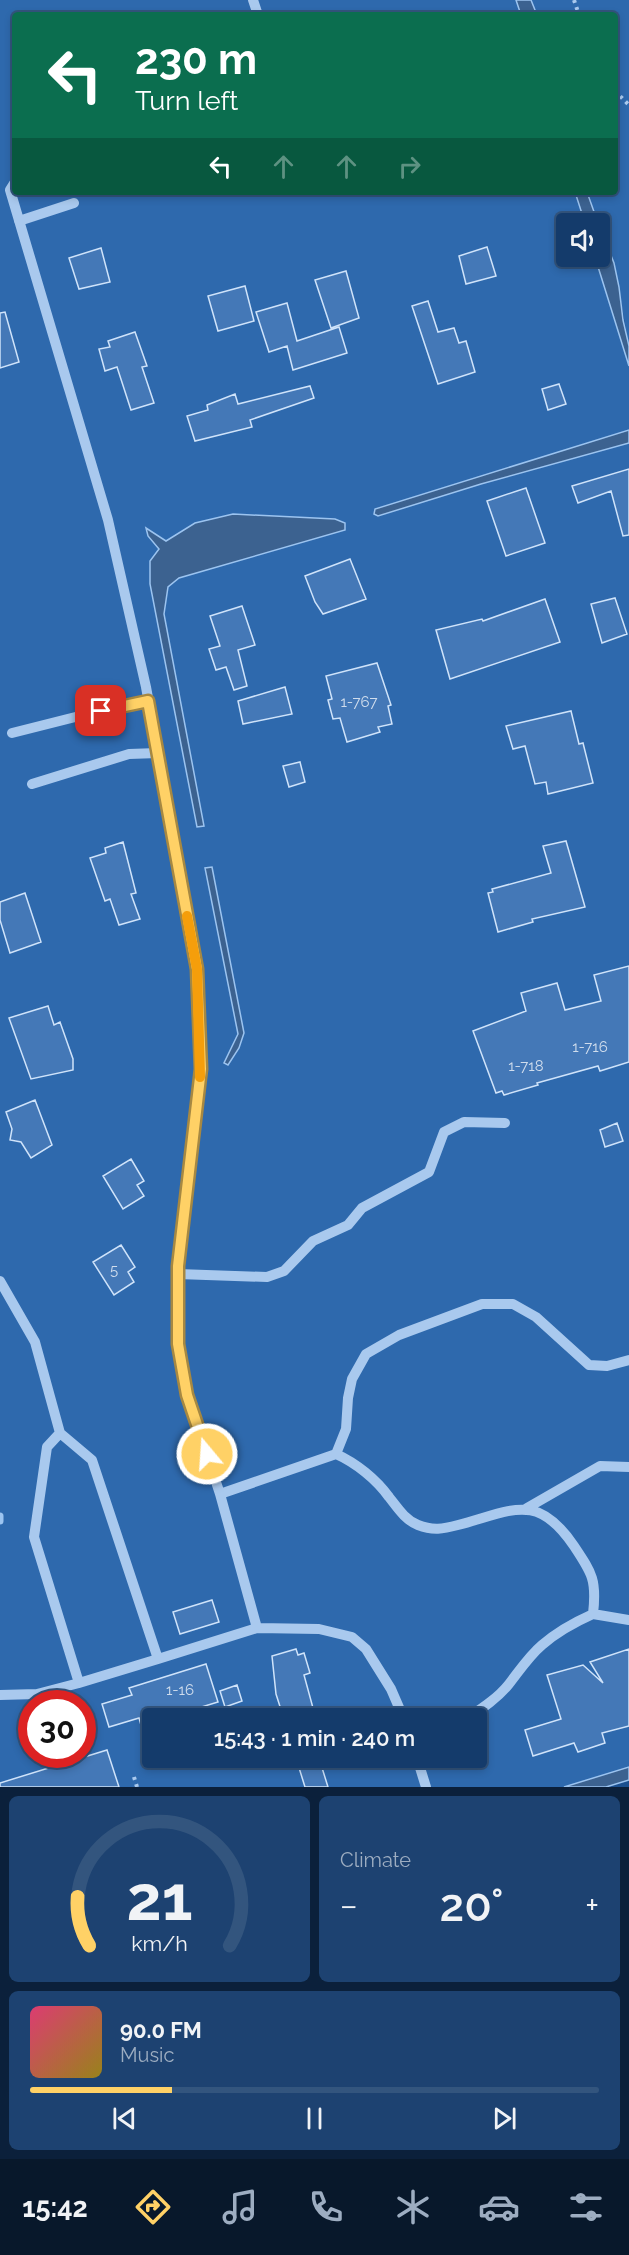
<!DOCTYPE html>
<meta charset="utf-8">
<style>
body{margin:0;font-family:Raleway,sans-serif;background:#1d4271;color:#f1f3f6;height:100vh;display:flex;flex-direction:column;font-size:22px;white-space:nowrap}
*{box-sizing:border-box;margin:0}
p{font-size:20px;color:#9dadc1}
.icon{flex:none;width:33px;height:33px;fill:none;stroke:currentColor;stroke-width:2;stroke-linecap:round;stroke-linejoin:round}
.map{position:relative;height:1787px;overflow:hidden}
.details{display:flex;flex-direction:column;gap:9px;padding:9px;background:#0b203b;flex:1}
.details>*{flex:none}
.banner{position:absolute;left:12px;top:12px;width:606px;height:183px;border-radius:6px;box-shadow:0 3px 9px #0003,0 0 0 2px #33557e;background:#0b6e4f;color:#fff;overflow:hidden}
.buttons{position:absolute;left:556px;top:213px;display:grid;gap:12px}
.buttons a{display:grid;place-items:center;width:54px;height:54px;border-radius:6px;background:#143b6b;box-shadow:0 3px 9px #0003,0 0 0 2px #33557e;font-size:30px}
.speed{position:absolute;left:18px;top:1690px;display:flex;gap:12px;font-size:30px;font-weight:700;text-align:center}
.speed>*{display:grid;place-content:center;width:78px;height:78px;border-radius:50%;background:#143b6b;box-shadow:0 3px 9px #0003,0 0 0 2px #33557e;line-height:1}
.speed .limit{border:9px solid #d22;background:#fff;color:#111}
.pin{position:absolute;display:grid;place-items:center;width:51px;height:51px;color:#fff;margin:-26px;border-radius:12px;box-shadow:0 3px 9px #0006}
.me{position:absolute;width:66px;margin:-33px;rotate:342deg;stroke-linejoin:round;filter:drop-shadow(0 0 4px #0008)}
.turn{display:flex;align-items:center;gap:21px;height:126px;padding:0 24px;font-size:27px}
.turn .icon{width:78px;height:78px;stroke-width:2.5}
.turn b{display:block;font-size:42px;line-height:51px}
.lanes{display:flex;align-items:center;height:57px;padding:0 24px;background:#0003;justify-content:center;gap:30px;direction:ltr}
.lanes .off{opacity:.35}
.big{font-size:45px;font-weight:600;line-height:1.1}
.details .tile{flex:1;display:flex;flex-direction:column;justify-content:center;gap:9px;min-width:0;padding:0 21px;border-radius:9px;background:#1d4271}
.details .dial{align-items:center;gap:0}
.dial svg{height:156px;overflow:visible;fill:none;stroke:#33557e;stroke-width:7;stroke-linecap:round;text-anchor:middle}
.dial text{fill:#f1f3f6;stroke:none}
.song{display:flex;align-items:center;gap:18px}
.cover{width:72px;height:72px;border-radius:9px;background:linear-gradient(135deg,hsl(340 70% 55%),hsl(50 70% 35%))}
.played{height:6px;border-radius:3px;background:linear-gradient(90deg,#ffd166 25%,#33557e 25%)}
.keys{display:flex;justify-content:space-around;direction:ltr}
.heat{display:flex;justify-content:space-between;align-items:center;font-size:33px;direction:ltr}
.details .tiles{flex:1;display:grid;gap:9px;grid-template-columns:1fr 1fr}
.tile:last-child{grid-column:span 2}
.trip{position:absolute;left:142px;top:1708px;width:345px;height:60px;border-radius:6px;background:#143b6b;box-shadow:0 3px 9px #0003,0 0 0 2px #33557e;font-weight:600;line-height:60px;text-align:center}
.dock{display:flex;height:96px;justify-content:space-around;align-items:center;background:#08182b;color:#9dadc1}
.dock .icon{width:42px;height:42px}
.dock .on{color:#ffd166}
.dock b{font-size:27px;color:#f1f3f6}
.map>svg:first-child{display:block}
.green{fill:#2e69ad;fill-rule:evenodd}
.water{fill:#3c6290;stroke:#9cc4f0;stroke-width:1.5}
.lines{fill:none;stroke-linecap:round;stroke-linejoin:round}
.stream{stroke:#9cc4f0;stroke-width:7}
.building{fill:#4478b7;stroke:#cfe3fa;stroke-width:1.5}
.path{stroke:#a9c9ee;stroke-width:4;stroke-dasharray:3 4.5;stroke-linecap:butt}
.minor{stroke:#a9c9ee;stroke-width:10}
.route-casing{stroke:#a68842;stroke-width:15}
.route{stroke:#ffd166;stroke-width:10}
.slow{stroke:#f59e0b;stroke-width:10}
.labels{text-anchor:middle;dominant-baseline:central;stroke-width:6;stroke-linejoin:round;paint-order:stroke}
.number-label{font-size:15px;fill:#d0dded}
</style>
<div class="map">
<svg width="629" height="1787" viewBox="0 0 629 1787">
<rect width="100%" height="100%" fill="#1b4f8f"/>
<path class="green" d="M0,0H522L526,15H15V192H580L590,223L567,224V256H600L629,351V1769L569,1787H0ZM32,1704H82V1755H32ZM153,1719H477V1758H153Z
M531,0H629V346L614,263L587,192H615V15H537Z"/>
<path class="water" d="M516,0H531L537,15H521Z
M575,192H587L598,223H585Z
M600,228L614,263L619,287L623,320L629,346V366L595,257L600,256Z
M629,430V443L481,484L378,516L374,514L375,509Z
M233,514L335,519L345,523V530L179,578L168,587L164,614L204,826L197,827L150,584V561L159,549L148,536L146,528L166,541L195,523Z
M212,867L244,1033L239,1048L228,1065L224,1063L238,1034L205,868Z
M629,1767V1780L606,1787H564Z"/>
<g class="lines">
<path class="stream" d="M0,1516V1521"/>
</g>
<path class="building" d="M487,247L496,276L466,284L459,256Z
M101,248L110,282L79,289L69,258Z
M346,271L359,318L331,328L315,280Z
M245,286L254,321L218,331L208,296Z
M428,301L438,332L454,328L459,343L466,341L475,372L438,384L412,306Z
M287,303L297,341L339,327L347,353L293,370L287,346L269,352L256,312Z
M5,312L19,362L0,368V313Z
M135,332L147,366L142,367L154,403L131,410L117,367L105,371L99,349L110,347L108,341Z
M559,384L566,404L548,410L542,389Z
M310,386L314,398L250,420L252,427L195,441L187,416L208,410L207,405L235,394L238,404Z
M629,469V535L623,536L611,491L578,503L572,486Z
M526,488L545,543L506,556L487,501Z
M350,559L366,599L323,614L315,602L305,576Z
M615,598L627,634L602,643L591,604Z
M545,599L560,642L450,679L436,630L482,619L483,621Z
M242,606L255,645L238,650L247,686L234,690L226,667L216,670L209,649L220,646L210,616Z
M377,663L391,705L388,706L392,724L378,727L380,732L347,742L340,718L333,719L328,700L332,699L326,676Z
M285,687L292,714L243,724L238,701Z
M571,711L579,744L583,743L593,783L548,794L546,782L535,784L525,746L513,749L506,726Z
M300,762L305,782L289,787L283,766Z
M566,841L585,907L532,919L533,922L498,932L488,893L493,892L492,889L551,873L543,846Z
M123,842L136,893L131,894L140,919L119,925L110,899L105,901L90,858L106,853L105,848Z
M25,893L41,942L10,953L0,920V902Z
M629,966V1062L600,1071L598,1066L537,1083L538,1085L504,1095L502,1091L496,1093L473,1031L526,1011L521,993L557,983L565,1010L601,1001L594,975Z
M48,1006L54,1025L60,1022L73,1059V1070L31,1079L9,1018Z
M35,1100L52,1145L31,1158L21,1142L10,1140L12,1129L6,1112Z
M617,1123L623,1141L605,1147L600,1130Z
M131,1159L144,1181L137,1185L144,1196L123,1209L103,1176Z
M121,1245L135,1267L128,1272L134,1282L114,1295L93,1262Z
M212,1600L219,1622L180,1634L173,1612Z
M296,1649L298,1655L304,1653L310,1673L304,1675L316,1719H284L276,1694L272,1656Z
M629,1649V1726L602,1733L605,1743L578,1752L574,1743L533,1756L525,1730L561,1719L547,1675L583,1665L603,1683L590,1662Z
M206,1664L218,1702L162,1719H153V1722L141,1725L139,1718L109,1727L102,1704L132,1695L129,1688Z
M237,1685L242,1701L225,1707L220,1691Z
M107,1750L119,1787H0V1783Z
M296,1758H319L328,1787H305Z"/>
<g class="lines">
<path class="path" d="M574,0L579,15
M615,91L629,105
M134,1777L137,1787"/>
<path class="minor" d="M253,0L258,15
M15,182L10,190L108,520L146,687L197,969L201,1069L178,1266V1344L187,1395L220,1494L257,1628
M19,221L74,203
M12,733L123,705L148,701
M32,784L129,754L158,753
M178,1274L267,1277L284,1271L313,1241L348,1225L362,1208L429,1172L444,1132L464,1122L505,1123
M0,1281L35,1342L60,1433
M60,1433L92,1460L158,1659L257,1628L319,1629L352,1637L366,1649L391,1689L404,1719
M60,1433L47,1447L34,1537L79,1683L158,1659
M336,1454C356,1463 376,1479 389,1497C397,1507 405,1520 418,1525C433,1531 443,1529 458,1525C512,1511 537,1491 574,1546C592,1573 597,1580 593,1614C575,1622 557,1632 542,1645C529,1656 520,1670 509,1684C498,1698 481,1709 466,1719
M220,1494L336,1454L346,1429L348,1398L352,1379L366,1354L399,1335L482,1304H513L536,1317L589,1365L607,1366L629,1360
M527,1508L600,1466L629,1467
M593,1614L629,1620
M0,1695L37,1694L79,1683
M417,1758L426,1787"/>
</g>
<g class="lines">
<g class="route-casing">
<path id="route" d="M101,711L148,701L197,969L201,1069L178,1266V1344L187,1395L207,1454"/>
</g>
<use href="#route" class="route"/>
<path class="slow" d="M187,916L197,969L200,1077"/>
</g>
<g class="labels">
<g class="number-label">
<text x="359" y="702">1-767</text>
<text x="590" y="1047">1-716</text>
<text x="526" y="1066">1-718</text>
<text x="114" y="1270">5</text>
<text x="180" y="1690">1-16</text>
</g>
</g>
</svg>
<div class="buttons">
<a><svg class="icon" aria-label="sound" viewBox="0 0 24 24"><path d="M4 9h4l5-4v14l-5-4H4zM17 9q2 3 0 6"/></svg></a>
</div>
<div class="speed"><div class="limit">30</div></div>
<div class="pin" style="left:101px;top:711px;background:#d93025"><svg class="icon" aria-label="arrive" viewBox="0 0 24 24"><path d="M6 21V4h12l-3 4 3 4H6"/></svg></div>
<svg class="me" style="left:207px;top:1454px" viewBox="-20 -20 40 40"><circle r="17" fill="#ffd166" stroke="#fff" stroke-width="3"/><path d="M0-11L8 9 0 5-8 9z" fill="#fff"/></svg>
<div class="trip">15:43 · 1 min · 240 m</div>
<div class="banner">
<div class="turn"><svg class="icon" aria-label="left" viewBox="0 0 24 24"><path d="M17 20v-9H6M10 6l-5 5 5 5"/></svg><div><b>230 m</b>Turn left</div></div>
<div class="lanes"><svg class="icon" aria-label="left" viewBox="0 0 24 24"><path d="M17 20v-9H6M10 6l-5 5 5 5"/></svg><svg class="icon off" aria-label="ahead" viewBox="0 0 24 24"><path d="M12 20V5M6 11l6-6 6 6"/></svg><svg class="icon off" aria-label="ahead" viewBox="0 0 24 24"><path d="M12 20V5M6 11l6-6 6 6"/></svg><svg class="icon off" aria-label="right" viewBox="0 0 24 24"><path d="M7 20v-9h11M14 6l5 5-5 5"/></svg></div>
</div>
</div>
<section class="details">
<div class="tiles">
<div class="tile dial"><svg viewBox="0 0 100 80">
<path d="M14 69A42 42 0 1 1 86 69"/>
<path d="M14 69A42 42 0 0 1 8 44" stroke="#ffd166"/>
<text x="50" y="56" font-size="32" font-weight="700">21</text>
<text x="50" y="72" font-size="11">km/h</text>
</svg></div>
<div class="tile"><p>Climate</p>
<div class="heat"><a>−</a><b class="big">20°</b><a>+</a></div>
</div>
<div class="tile">
<div class="song"><i class="cover"></i><div><b>90.0 FM</b><p>Music</p></div></div>
<div class="played"></div>
<div class="keys"><svg class="icon" aria-label="previous" viewBox="0 0 24 24"><path d="M18 5L8 12l10 7zM5 5v14"/></svg><svg class="icon" aria-label="pause" viewBox="0 0 24 24"><path d="M8 5v14M16 5v14"/></svg><svg class="icon" aria-label="next" viewBox="0 0 24 24"><path d="M6 5l10 7-10 7zM19 5v14"/></svg></div>
</div>
</div>
</section>
<nav class="dock">
<b>15:42</b>
<svg class="icon on" aria-label="directions" viewBox="0 0 24 24"><path d="M12 3l9 9-9 9-9-9zM9 14v-3h6M13 9l2 2-2 2"/></svg>
<svg class="icon" aria-label="music" viewBox="0 0 24 24"><path d="M9 18V5l10-2v13"/><circle cx="6" cy="18" r="3"/><circle cx="16" cy="16" r="3"/></svg>
<svg class="icon" aria-label="phone" viewBox="0 0 24 24"><path d="M5 4h4l2 5-3 2q2 4 5 5l2-3 5 2v4C11 20 4 13 5 4z"/></svg>
<svg class="icon" aria-label="climate" viewBox="0 0 24 24"><path d="M12 3v18M4 7l16 10M4 17L20 7"/></svg>
<svg class="icon" aria-label="car" viewBox="0 0 24 24"><path d="M5 17H2v-5l4-1 3-4h7l3 4 3 1v5h-3M9 17h6M6 11h13"/><circle cx="7" cy="17" r="2"/><circle cx="17" cy="17" r="2"/></svg>
<svg class="icon" aria-label="filters" viewBox="0 0 24 24"><path d="M4 7h16M4 17h16"/><circle cx="9" cy="7" r="2"/><circle cx="15" cy="17" r="2"/></svg>
</nav>
